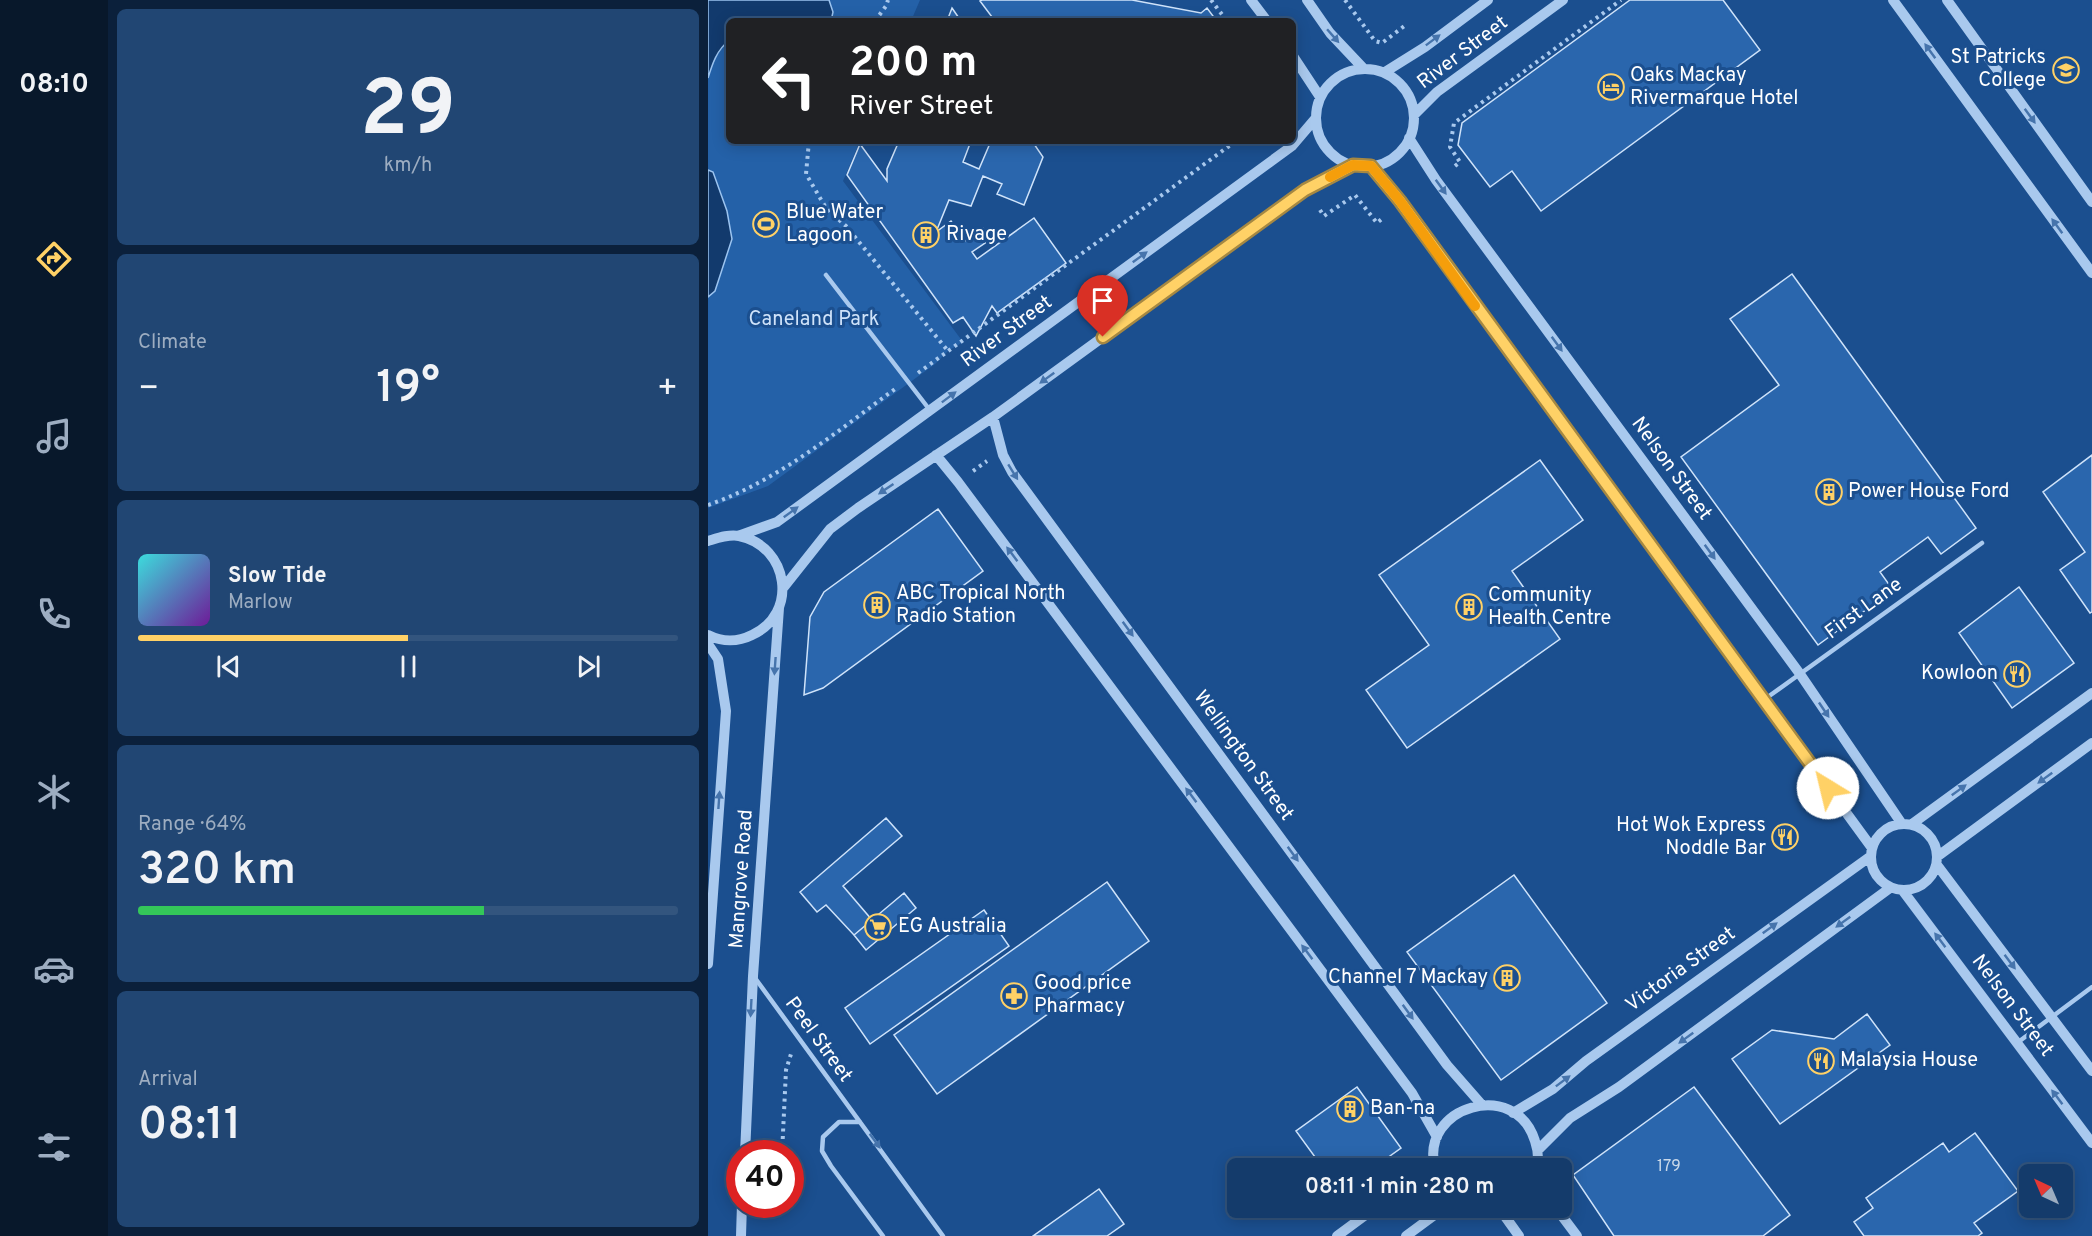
<!DOCTYPE html>
<meta charset="utf-8">
<style>
body{margin:0;font-family:Overpass,sans-serif;background:#214673;color:#f1f3f6;height:100vh;display:flex;flex-direction:column;font-size:22px;white-space:nowrap}
*{box-sizing:border-box;margin:0}
p{font-size:20px;color:#9dadc1}
.icon{flex:none;width:33px;height:33px;fill:none;stroke:currentColor;stroke-width:2;stroke-linecap:round;stroke-linejoin:round}
.map{position:relative;flex:1;overflow:hidden}
.panel{display:flex;flex-direction:column;gap:9px;padding:9px;background:#0b203b;width:600px}
.panel>*{flex:none}
.hud{position:absolute;left:18px;top:18px;width:570px;height:126px;border-radius:9px;box-shadow:0 3px 15px #0003,0 0 0 2px #33557e;background:#202124;color:#fff;overflow:hidden}
.needle{width:39px;rotate:316deg}
.fabs{position:absolute;left:1311px;top:1164px;display:grid;gap:12px}
.fabs a{display:grid;place-items:center;width:54px;height:54px;border-radius:9px;background:#143b6b;box-shadow:0 3px 15px #0003,0 0 0 2px #33557e;font-size:30px}
.speed{position:absolute;left:18px;top:1140px;display:flex;gap:12px;font-size:30px;font-weight:700;text-align:center}
.speed>*{display:grid;place-content:center;width:78px;height:78px;border-radius:50%;background:#143b6b;box-shadow:0 3px 15px #0003,0 0 0 2px #33557e;line-height:1}
.speed .limit{border:9px solid #d22;background:#fff;color:#111}
.pin{position:absolute;display:grid;place-items:center;width:51px;height:51px;color:#fff;margin:-62px -26px;border-radius:50% 50% 50% 0;rotate:-45deg;box-shadow:0 0 6px #0007}
.pin .icon{rotate:45deg}
.me{position:absolute;width:66px;margin:-33px;rotate:324deg;stroke-linejoin:round;filter:drop-shadow(0 0 4px #0008)}
.turn{display:flex;align-items:center;gap:21px;height:126px;padding:0 24px;font-size:27px}
.turn .icon{width:78px;height:78px;stroke-width:2.5}
.turn b{display:block;font-size:42px;line-height:51px}
.big{font-size:45px;font-weight:600;line-height:1.1}
.panel .widget{flex:1;display:flex;flex-direction:column;justify-content:center;gap:9px;min-width:0;padding:0 21px;border-radius:9px;background:#214673}
.panel .dial{align-items:center;gap:0}
.dial b{font-size:78px;line-height:1}
.song{display:flex;align-items:center;gap:18px}
.cover{width:72px;height:72px;border-radius:9px;background:linear-gradient(135deg,hsl(180 70% 55%),hsl(280 70% 35%))}
.played{height:6px;border-radius:3px;background:linear-gradient(90deg,#ffd166 50%,#33557e 50%)}
.keys{display:flex;justify-content:space-around;direction:ltr}
.heat{display:flex;justify-content:space-between;align-items:center;font-size:33px;direction:ltr}
.charge{height:9px;border-radius:4px;background:linear-gradient(90deg,#34c759 64%,#33557e 0)}
.trip{position:absolute;left:519px;top:1158px;width:345px;height:60px;border-radius:9px;background:#143b6b;box-shadow:0 3px 15px #0003,0 0 0 2px #33557e;font-weight:600;line-height:60px;text-align:center}
main{display:flex;flex:1;min-height:0}
.tab-bar{display:flex;flex-direction:column;width:108px;justify-content:space-around;align-items:center;background:#08182b;color:#9dadc1}
.tab-bar .icon{width:42px;height:42px}
.tab-bar .on{color:#ffd166}
.tab-bar b{font-size:27px;color:#f1f3f6}
.map>svg:first-child{display:block}
.green{fill:#2461a8}
.water{fill:#123a6d;stroke:#9cc4f0;stroke-width:1.5}
.building{fill:#2a66ad;stroke:#cfe3fa;stroke-width:1.5}
.lines{fill:none;stroke-linecap:round;stroke-linejoin:round}
.path{stroke:#a9c9ee;stroke-width:4;stroke-dasharray:3 4.5;stroke-linecap:butt}
.service{stroke:#a9c9ee;stroke-width:4.5}
.tertiary{stroke:#a9c9ee;stroke-width:10}
.oneway{fill:#4674ac}
.route-casing{stroke:#a68842;stroke-width:15}
.route{stroke:#ffd166;stroke-width:10}
.slow{stroke:#f59e0b;stroke-width:10}
.labels{text-anchor:middle;dominant-baseline:central;stroke-width:6;stroke-linejoin:round;paint-order:stroke}
.number-label{font-size:16px;fill:#cad9ea}
.street-label{font-size:20px;fill:#fff;stroke:#1b4f8f}
.poi-label{font-size:20px;fill:#fff;stroke:#1b4f8f;text-anchor:start}
.park-label{font-size:20px;fill:#cfe3fa;stroke:#1b4f8f}
</style>
<main>
<nav class="tab-bar">
<b>08:10</b>
<svg class="icon on" aria-label="directions" viewBox="0 0 24 24"><path d="M12 3l9 9-9 9-9-9zM9 14v-3h6M13 9l2 2-2 2"/></svg>
<svg class="icon" aria-label="music" viewBox="0 0 24 24"><path d="M9 18V5l10-2v13"/><circle cx="6" cy="18" r="3"/><circle cx="16" cy="16" r="3"/></svg>
<svg class="icon" aria-label="phone" viewBox="0 0 24 24"><path d="M5 4h4l2 5-3 2q2 4 5 5l2-3 5 2v4C11 20 4 13 5 4z"/></svg>
<svg class="icon" aria-label="climate" viewBox="0 0 24 24"><path d="M12 3v18M4 7l16 10M4 17L20 7"/></svg>
<svg class="icon" aria-label="car" viewBox="0 0 24 24"><path d="M5 17H2v-5l4-1 3-4h7l3 4 3 1v5h-3M9 17h6M6 11h13"/><circle cx="7" cy="17" r="2"/><circle cx="17" cy="17" r="2"/></svg>
<svg class="icon" aria-label="filters" viewBox="0 0 24 24"><path d="M4 7h16M4 17h16"/><circle cx="9" cy="7" r="2"/><circle cx="15" cy="17" r="2"/></svg>
</nav>
<section class="panel">
<div class="widget dial"><b>29</b><p>km/h</p></div>
<div class="widget"><p>Climate</p>
<div class="heat"><a>−</a><b class="big">19°</b><a>+</a></div>
</div>
<div class="widget">
<div class="song"><i class="cover"></i><div><b>Slow Tide</b><p>Marlow</p></div></div>
<div class="played"></div>
<div class="keys"><svg class="icon" aria-label="previous" viewBox="0 0 24 24"><path d="M18 5L8 12l10 7zM5 5v14"/></svg><svg class="icon" aria-label="pause" viewBox="0 0 24 24"><path d="M8 5v14M16 5v14"/></svg><svg class="icon" aria-label="next" viewBox="0 0 24 24"><path d="M6 5l10 7-10 7zM19 5v14"/></svg></div>
</div>
<div class="widget"><p>Range · 64%</p><b class="big">320 km</b><div class="charge"></div></div>
<div class="widget"><p>Arrival</p><b class="big">08:11</b></div>
</section>
<div class="map">
<svg width="1384" height="1236" viewBox="0 0 1384 1236">
<rect width="100%" height="100%" fill="#1b4f8f"/>
<path class="green" d="M0,0H212L203,21H21V141H152L135,181L255,342L240,351L227,364L60,486L0,508Z"/>
<path class="water" d="M0,0H121L125,12L123,21H21V41C9,49 4,65 0,78Z
M0,170L5,172L19,211L24,239L7,291L0,297Z"/>
<path class="building" d="M274,0H424L493,13L499,8L508,20L287,21L272,1Z
M922,0H1015L1052,50L833,211L804,171L782,187L750,145L754,123Z
M244,8L253,21H239Z
M191,141H263L255,162L271,169L283,141H324L335,157L316,205L289,194L294,184L275,176L263,206L241,200L228,232L243,221L257,241L275,228L283,239L264,252L269,259L326,218L358,263L289,313L284,306L268,336L255,317L245,323L139,175L152,144L179,181V169Z
M1084,274L1268,528L1233,554L1220,537L1172,572L1185,590L1110,645L973,457L1071,385L1022,319Z
M1384,455V612L1382,613L1352,570L1377,552L1335,492Z
M832,460L875,520L804,571L852,639L699,748L658,690L721,645L671,575Z
M230,509L275,571L115,688L96,695L102,617L116,592Z
M1311,587L1366,663L1304,708L1251,633Z
M178,818L194,836L135,886L164,920L146,935L118,905L109,912L92,892Z
M806,875L899,1003L793,1080L699,952Z
M399,882L441,941L229,1094L186,1035Z
M196,893L208,908L158,950L146,935Z
M276,910L301,946L162,1044L137,1008Z
M1159,1014L1182,1045L1072,1124L1024,1059L1064,1030L1126,1039Z
M649,1087L693,1148L665,1168H615L588,1131Z
M986,1087L1082,1215L1055,1236H906L865,1175Z
M1267,1133L1310,1191L1266,1223L1274,1233L1270,1236H1156L1146,1222L1165,1208L1158,1198L1235,1143L1241,1152Z
M391,1189L416,1224L399,1236H325Z"/>
<g class="lines">
<path class="path" d="M503,0L519,21
M637,0L667,41L674,43L699,24
M167,21L178,6L180,0
M101,141L98,174L118,208L138,226L240,351
M747,166L752,162L742,147L746,123L913,0
M612,210L616,216L647,195L669,223L675,218
M210,373L528,141
M265,471L279,461
M0,505C70,481 128,432 187,389
M74,1154L78,1070L83,1054"/>
<path class="service" d="M118,275L221,409
M1057,699L1274,543
M47,978L235,1236
M1309,1043L1384,987
M152,1122H131L115,1137L114,1151L123,1166L175,1236"/>
<path class="tertiary" d="M543,0L559,21
M599,0L622,33L656,69
M1185,0L1384,273
M1239,0L1384,202
M585,56L612,97
M608 118a49 49 0 1 1 98 0a49 49 0 1 1-98 0Z
M677,72L717,47L780,0
M706,115L729,92L855,0
M701,138L728,180L1092,674L1194,824
M663,167L692,201L1164,848
M285,417L295,455L304,472L739,1065L774,1105
M228,455L250,482L704,1093L729,1137
M30,536L69,522L584,146L607,119
M0,541C10,538 21,534 31,536C81,546 91,614 44,635C30,642 14,642 0,635
M76,587L122,529L150,508L285,417L597,190L645,165
M0,644L10,659L18,711L0,964
M1163 857a33 33 0 1 1 66 0a33 33 0 1 1-66 0Z
M1204,824L1384,693
M1230,856L1384,743
M1229,865L1384,1071
M1195,891L1384,1143
M805,1113L845,1089L878,1061L1163,856
M830,1150L862,1118L911,1087L1182,888
M37,1154L45,976L71,608
M727,1168C711,1106 808,1078 827,1141C830,1150 831,1159 829,1168
M761,1208L775,1210L793,1208
M791,1208L811,1236
M848,1208L869,1236
M33,1236L34,1204
M629,1236L667,1208
M698,1236L736,1208"/>
</g>
<defs><path id="oneway-solid" d="M-6-.8H1V-3.2L6.5 0L1 3.2V.8H-6Z" transform="scale(1.5)"/></defs>
<g class="oneway">
<use href="#oneway-solid" transform="translate(625 36) rotate(49)"/>
<use href="#oneway-solid" transform="translate(725 40) rotate(-37)"/>
<use href="#oneway-solid" transform="translate(1222 51) rotate(-126)"/>
<use href="#oneway-solid" transform="translate(1322 116) rotate(54)"/>
<use href="#oneway-solid" transform="translate(733 187) rotate(54)"/>
<use href="#oneway-solid" transform="translate(1349 226) rotate(-126)"/>
<use href="#oneway-solid" transform="translate(432 257) rotate(-36)"/>
<use href="#oneway-solid" transform="translate(849 344) rotate(54)"/>
<use href="#oneway-solid" transform="translate(339 378) rotate(144)"/>
<use href="#oneway-solid" transform="translate(241 397) rotate(-37)"/>
<use href="#oneway-solid" transform="translate(305 472) rotate(58)"/>
<use href="#oneway-solid" transform="translate(178 489) rotate(146)"/>
<use href="#oneway-solid" transform="translate(83 512) rotate(-36)"/>
<use href="#oneway-solid" transform="translate(1002 552) rotate(54)"/>
<use href="#oneway-solid" transform="translate(304 554) rotate(-127)"/>
<use href="#oneway-solid" transform="translate(420 629) rotate(54)"/>
<use href="#oneway-solid" transform="translate(67 666) rotate(94)"/>
<use href="#oneway-solid" transform="translate(1116 710) rotate(56)"/>
<use href="#oneway-solid" transform="translate(1337 778) rotate(144)"/>
<use href="#oneway-solid" transform="translate(1251 790) rotate(-36)"/>
<use href="#oneway-solid" transform="translate(483 795) rotate(-127)"/>
<use href="#oneway-solid" transform="translate(11 800) rotate(-86)"/>
<use href="#oneway-solid" transform="translate(585 854) rotate(54)"/>
<use href="#oneway-solid" transform="translate(1135 922) rotate(144)"/>
<use href="#oneway-solid" transform="translate(1062 928) rotate(-36)"/>
<use href="#oneway-solid" transform="translate(1232 940) rotate(-127)"/>
<use href="#oneway-solid" transform="translate(599 952) rotate(-127)"/>
<use href="#oneway-solid" transform="translate(1302 962) rotate(53)"/>
<use href="#oneway-solid" transform="translate(43 1008) rotate(93)"/>
<use href="#oneway-solid" transform="translate(700 1012) rotate(54)"/>
<use href="#oneway-solid" transform="translate(978 1038) rotate(144)"/>
<use href="#oneway-solid" transform="translate(855 1081) rotate(-37)"/>
<use href="#oneway-solid" transform="translate(1349 1097) rotate(-127)"/>
<use href="#oneway-solid" transform="translate(167 1141) rotate(54)"/>
</g>
<g class="lines">
<g class="route-casing">
<path id="route" d="M395,337L597,190L645,165L663,166L692,201L1120,788"/>
</g>
<use href="#route" class="route"/>
<path class="slow" d="M622,177L645,165L663,166L692,201L767,306"/>
</g>
<defs>
<g id="school-ring" transform="scale(1.35)"><circle r="9.5" fill="#1b4f8f" stroke="#ffd166" stroke-width="1.5"/><path d="M0-5L7-2L0 1L-7-2ZM-4 1L0 2.5L4 1V4Q0 6-4 4Z" fill="#ffd166"/></g>
<g id="hotel-ring" transform="scale(1.35)"><circle r="9.5" fill="#1b4f8f" stroke="#ffd166" stroke-width="1.5"/><path d="M-6-4.5h1.5V1H6V5H4.5V3h-9V5H-6ZM-4 0a1.8 1.8 0 1 1 3.6 0ZM.5 0V-2.5h3Q6-2.5 6 0Z" fill="#ffd166"/></g>
<g id="stadium-ring" transform="scale(1.35)"><circle r="9.5" fill="#1b4f8f" stroke="#ffd166" stroke-width="1.5"/><path d="M0-5a6.5 5 0 1 0 0 10a6.5 5 0 1 0 0-10ZM-3.5-1.8h7v3.6h-7Z" fill="#ffd166"/></g>
<g id="building-ring" transform="scale(1.35)"><circle r="9.5" fill="#1b4f8f" stroke="#ffd166" stroke-width="1.5"/><path d="M-4-6H4V6H1V3H-1V6H-4ZM-2.5-4.3h1.7v1.8h-1.7ZM.8-4.3h1.7v1.8H.8ZM-2.5-1h1.7V.8h-1.7ZM.8-1h1.7V.8H.8Z" fill="#ffd166"/></g>
<g id="restaurant-ring" transform="scale(1.35)"><circle r="9.5" fill="#1b4f8f" stroke="#ffd166" stroke-width="1.5"/><path d="M-5-6h1v4h1v-4h1v4h1v-4h1v5L-1.5 .5V6h-2V.5L-5-1ZM5-6V6H3V1.5H1.5Q1.5-4 5-6Z" fill="#ffd166"/></g>
<g id="supermarket-ring" transform="scale(1.35)"><circle r="9.5" fill="#1b4f8f" stroke="#ffd166" stroke-width="1.5"/><path d="M-6-5.5h2.5l.6 2H6L4.5 2H-2.5L-4.4-4H-6ZM-1.5 3.2a1.3 1.3 0 1 0 .1 0ZM3 3.2a1.3 1.3 0 1 0 .1 0Z" fill="#ffd166"/></g>
<g id="pharmacy-ring" transform="scale(1.35)"><circle r="9.5" fill="#1b4f8f" stroke="#ffd166" stroke-width="1.5"/><path d="M-2-6h4v4h4v4h-4v4h-4v-4h-4v-4h4Z" fill="#ffd166"/></g>
</defs>
<g fill-rule="evenodd">
<use href="#school-ring" x="1358" y="70"/>
<use href="#hotel-ring" x="903" y="87"/>
<use href="#stadium-ring" x="58" y="224"/>
<use href="#building-ring" x="218" y="235"/>
<use href="#building-ring" x="1121" y="492"/>
<use href="#building-ring" x="169" y="605"/>
<use href="#building-ring" x="761" y="607"/>
<use href="#restaurant-ring" x="1309" y="674"/>
<use href="#restaurant-ring" x="1077" y="837"/>
<use href="#supermarket-ring" x="170" y="927"/>
<use href="#building-ring" x="799" y="978"/>
<use href="#pharmacy-ring" x="306" y="996"/>
<use href="#restaurant-ring" x="1113" y="1061"/>
<use href="#building-ring" x="642" y="1109"/>
</g>
<g class="labels">
<g class="number-label">
<text x="961" y="1167">179</text>
</g>
<g class="street-label">
<text transform="translate(755 53) rotate(-37)">River Street</text>
<text transform="translate(299 332) rotate(-36)">River Street</text>
<text transform="translate(963 469) rotate(54)">Nelson Street</text>
<text transform="translate(1156 609) rotate(-36)">First Lane</text>
<text transform="translate(535 756) rotate(54)">Wellington Street</text>
<text transform="translate(34 879) rotate(-86)">Mangrove Road</text>
<text transform="translate(973 970) rotate(-36)">Victoria Street</text>
<text transform="translate(1304 1006) rotate(53)">Nelson Street</text>
<text transform="translate(110 1040) rotate(54)">Peel Street</text>
</g>
<g class="poi-label">
<text x="1338" y="58" text-anchor="end">St Patricks<tspan x="1338" dy="23">College</tspan></text>
<text x="922" y="76">Oaks Mackay<tspan x="922" dy="23">Rivermarque Hotel</tspan></text>
<text x="78" y="213">Blue Water<tspan x="78" dy="23">Lagoon</tspan></text>
<text x="238" y="235">Rivage</text>
<text x="1140" y="492">Power House Ford</text>
<text x="188" y="594">ABC Tropical North<tspan x="188" dy="23">Radio Station</tspan></text>
<text x="780" y="596">Community<tspan x="780" dy="23">Health Centre</tspan></text>
<text x="1290" y="674" text-anchor="end">Kowloon</text>
<text x="1058" y="826" text-anchor="end">Hot Wok Express<tspan x="1058" dy="23">Noddle Bar</tspan></text>
<text x="190" y="927">EG Australia</text>
<text x="780" y="978" text-anchor="end">Channel 7 Mackay</text>
<text x="326" y="984">Good price<tspan x="326" dy="23">Pharmacy</tspan></text>
<text x="1132" y="1061">Malaysia House</text>
<text x="662" y="1109">Ban-na</text>
</g>
<g class="park-label">
<text x="106" y="320">Caneland Park</text>
</g>
</g>
</svg>
<div class="fabs">
<a><svg class="needle" viewBox="-14 -14 28 28"><path d="M0-13l5 13h-10z" fill="#e53935"/><path d="M0 13l5-13h-10z" fill="#9dadc1"/></svg></a>
</div>
<div class="speed"><div class="limit">40</div></div>
<div class="pin" style="left:395px;top:337px;background:#d93025"><svg class="icon" aria-label="arrive" viewBox="0 0 24 24"><path d="M6 21V4h12l-3 4 3 4H6"/></svg></div>
<svg class="me" style="left:1120px;top:788px" viewBox="-20 -20 40 40"><circle r="19" fill="#fff"/><path d="M0-13L10 11 0 6-10 11z" fill="#ffd166"/></svg>
<div class="trip">08:11 · 1 min · 280 m</div>
<div class="hud">
<div class="turn"><svg class="icon" aria-label="left" viewBox="0 0 24 24"><path d="M17 20v-9H6M10 6l-5 5 5 5"/></svg><div><b>200 m</b>River Street</div></div>
</div>
</div>
</main>
